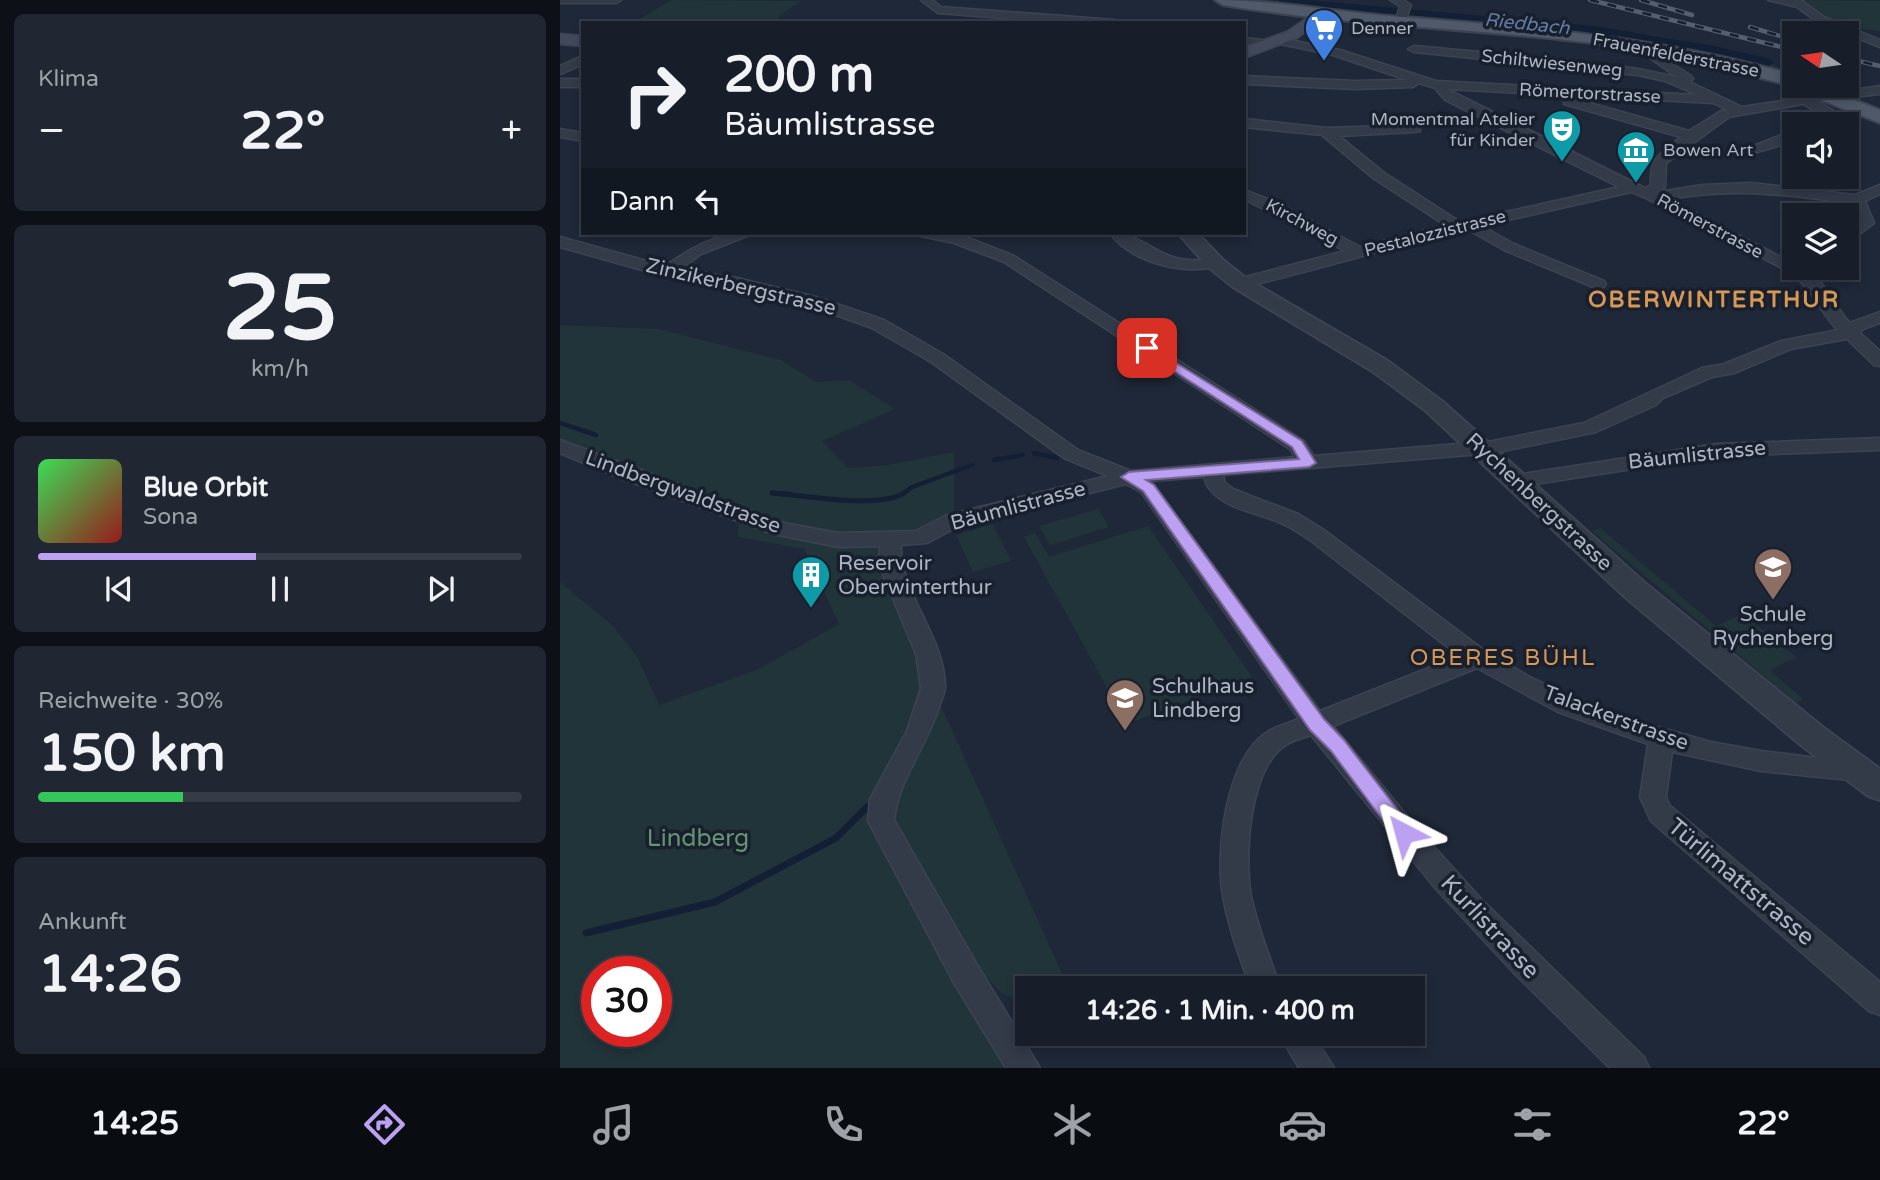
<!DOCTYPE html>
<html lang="de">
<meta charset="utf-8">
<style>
body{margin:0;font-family:"Varela Round",sans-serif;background:#202732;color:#f1f3f6;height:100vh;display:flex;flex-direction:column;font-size:26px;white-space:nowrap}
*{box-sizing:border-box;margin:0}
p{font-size:23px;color:#9ea2a8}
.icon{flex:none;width:38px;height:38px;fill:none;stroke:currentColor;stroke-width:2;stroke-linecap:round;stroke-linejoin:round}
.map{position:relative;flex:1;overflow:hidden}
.sheet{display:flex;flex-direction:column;gap:14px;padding:14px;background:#0d1017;width:560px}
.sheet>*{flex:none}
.banner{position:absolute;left:21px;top:21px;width:665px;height:214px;border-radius:0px;box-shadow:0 4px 10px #0003,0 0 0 2px #363c47;background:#171e2a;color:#f1f3f6;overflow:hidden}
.needle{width:46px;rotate:283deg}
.fabs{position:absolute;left:1222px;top:21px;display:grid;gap:14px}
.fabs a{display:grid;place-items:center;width:77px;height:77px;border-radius:0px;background:#171e2a;box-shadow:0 4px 10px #0003,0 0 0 2px #363c47;font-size:35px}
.speed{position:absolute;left:21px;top:956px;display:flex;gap:14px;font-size:35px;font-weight:700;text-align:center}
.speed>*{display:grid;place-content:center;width:91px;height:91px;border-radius:50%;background:#171e2a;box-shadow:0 4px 10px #0003,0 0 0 2px #363c47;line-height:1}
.speed .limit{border:10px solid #d22;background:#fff;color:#111}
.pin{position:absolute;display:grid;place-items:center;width:60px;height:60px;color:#fff;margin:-30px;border-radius:14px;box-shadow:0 4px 10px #0006}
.me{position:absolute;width:77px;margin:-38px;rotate:321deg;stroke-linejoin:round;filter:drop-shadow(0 0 5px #0008)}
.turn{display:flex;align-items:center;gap:24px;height:147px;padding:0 28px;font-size:32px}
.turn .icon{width:91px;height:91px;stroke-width:2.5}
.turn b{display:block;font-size:49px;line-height:60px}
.then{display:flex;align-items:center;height:66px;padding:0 28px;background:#0003;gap:14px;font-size:26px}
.big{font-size:52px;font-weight:700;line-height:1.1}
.sheet .card{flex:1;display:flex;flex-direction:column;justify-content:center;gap:10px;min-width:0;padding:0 24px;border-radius:10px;background:#202732}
.sheet .dial{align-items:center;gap:0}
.dial b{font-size:91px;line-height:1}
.song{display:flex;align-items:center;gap:21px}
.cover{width:84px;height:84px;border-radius:10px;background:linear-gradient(135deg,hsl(130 70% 55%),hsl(0 70% 35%))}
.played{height:7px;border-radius:4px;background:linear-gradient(90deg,#bca0f2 45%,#363c47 45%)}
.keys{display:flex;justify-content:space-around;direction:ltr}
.heat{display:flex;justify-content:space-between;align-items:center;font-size:38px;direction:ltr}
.charge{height:10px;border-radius:5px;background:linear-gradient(90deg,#34c759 30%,#363c47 0)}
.trip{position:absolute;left:455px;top:976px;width:410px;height:70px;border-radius:0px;background:#171e2a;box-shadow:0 4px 10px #0003,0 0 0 2px #363c47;font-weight:700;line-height:70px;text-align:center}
.menu{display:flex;height:112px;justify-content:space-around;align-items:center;background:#090c11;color:#9ea2a8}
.menu .icon{width:49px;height:49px}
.menu .current{color:#bca0f2}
.menu b{font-size:32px;color:#f1f3f6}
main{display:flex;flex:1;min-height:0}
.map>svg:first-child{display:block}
.green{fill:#213439;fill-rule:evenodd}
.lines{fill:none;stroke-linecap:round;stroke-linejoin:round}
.stream-far2{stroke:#131f35;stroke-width:4.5}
.stream-far1{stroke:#131f35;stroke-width:5}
.stream{stroke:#131f35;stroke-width:7}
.river{fill:#131f35;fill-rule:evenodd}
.minor-casing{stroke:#3c4352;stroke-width:3}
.tertiary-casing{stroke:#3c4352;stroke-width:4}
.secondary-casing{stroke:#3c4352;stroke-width:3}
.primary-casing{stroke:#3c4352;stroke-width:4}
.minor{fill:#333a48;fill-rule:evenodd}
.tertiary{fill:#333a48;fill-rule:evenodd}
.secondary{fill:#41495b;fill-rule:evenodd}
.primary{fill:#505969;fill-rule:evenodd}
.rail-casing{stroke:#545e70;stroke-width:4.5}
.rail{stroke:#181f2d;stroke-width:2.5;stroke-dasharray:9;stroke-linecap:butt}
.route{fill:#bca0f2;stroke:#7a689d;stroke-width:2}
.labels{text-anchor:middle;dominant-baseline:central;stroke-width:7;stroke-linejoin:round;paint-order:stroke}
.far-poi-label{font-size:18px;fill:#adb5c5;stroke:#181f2d;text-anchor:start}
.far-street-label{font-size:18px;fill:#adb5c5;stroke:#181f2d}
.far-water-label{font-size:19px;font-style:italic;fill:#647ca6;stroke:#181f2d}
.street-label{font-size:21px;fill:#adb5c5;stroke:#181f2d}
.poi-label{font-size:21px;fill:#adb5c5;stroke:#181f2d;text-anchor:start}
.far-district-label{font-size:23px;font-weight:bold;letter-spacing:2px;fill:#d69757;stroke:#181f2d}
.neighbourhood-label{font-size:23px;letter-spacing:2px;fill:#d69757;stroke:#181f2d}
.near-park-label{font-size:24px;fill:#649673;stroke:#181f2d}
.near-street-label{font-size:24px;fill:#adb5c5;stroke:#181f2d}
</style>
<main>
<section class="sheet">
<div class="card"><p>Klima</p>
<div class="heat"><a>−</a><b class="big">22°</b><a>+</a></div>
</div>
<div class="card dial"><b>25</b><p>km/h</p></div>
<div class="card">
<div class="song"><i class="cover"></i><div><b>Blue Orbit</b><p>Sona</p></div></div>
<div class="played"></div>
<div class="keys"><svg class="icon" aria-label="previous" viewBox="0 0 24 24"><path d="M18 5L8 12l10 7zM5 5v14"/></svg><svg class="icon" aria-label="pause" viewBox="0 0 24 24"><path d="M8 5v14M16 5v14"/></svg><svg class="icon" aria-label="next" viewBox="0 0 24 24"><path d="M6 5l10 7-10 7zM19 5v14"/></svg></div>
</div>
<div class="card"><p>Reichweite · 30%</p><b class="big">150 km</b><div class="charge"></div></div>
<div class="card"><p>Ankunft</p><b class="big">14:26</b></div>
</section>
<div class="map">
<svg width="1320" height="1068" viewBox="0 0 1320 1068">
<rect width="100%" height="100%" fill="#1f2838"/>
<path class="green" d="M112,0L240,1L211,23L74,22Z
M716,0L838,9L834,15L748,8Z
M1244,0L1320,1V31L1291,28L1269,18Z
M854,13L1050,29L1056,32L1052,36L852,16Z
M1089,34L1132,42L1209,62L1222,70L1081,40Z
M0,325L99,329L221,360L256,382L289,380L335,409L262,441L287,468L329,465L394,452V520L360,538H331L373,688L509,989H467V1002L463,1003L440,992L422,972L406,973L464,1068H0V582L53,626L78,658L99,705L199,669L279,624L244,549L178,537L179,515L0,446ZM37,971H96V1031H37Z
M538,509L549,527L490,545L479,526Z
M433,524L451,561L413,572L396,535Z
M588,526L692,677L567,724L464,537L475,533L489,557Z
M1040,528L1156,626L1183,614L1236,657L1210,670L1243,699L1236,703L1032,531Z"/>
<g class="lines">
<path class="stream-far2" d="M0,423L36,435
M474,453L497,458
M434,460L463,455
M212,493L231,494
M343,494L352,487L412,465"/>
<path class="stream-far1" d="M212,493C243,495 322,510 345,492"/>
<path class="stream" d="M26,933L155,902L276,838L307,807"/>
<path class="river" d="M718,0H747L1035,26L1149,45L1211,59L1214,63L1205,68C1055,33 902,23 749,10L721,3Z"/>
<g class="minor-casing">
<path id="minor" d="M0,0H61L56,3H0Z
M361,0H372L381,7L555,20L560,23H508L378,13Z
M830,0H843L851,5L845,22L836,20L840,6Z
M1208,0H1241L1264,17L1320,40V47L1256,21L1237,7Z
M684,38L710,41L716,44L710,47L684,44Z
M720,38L780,50L876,81L1138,95L1105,81L1078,75L854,52L848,49L854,46L1008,60L1078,69L1117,77L1080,51V47L1084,46L1131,76L1133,79L1130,82L1182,107L1320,86V94L1257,101L1293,122V128L1289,129L1286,124H1279L1243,104L1169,117L1106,163L1105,187L1098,192L1143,185L1191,183L1295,195L1320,185V194L1305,201L1314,223L1286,244V232L1299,222L1291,203C1225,195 1176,187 1109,199L1234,264V268C1262,268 1273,307 1290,323L1320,312V323L1303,329L1300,333L1320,351V366L1314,365L1287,339L1231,349L1174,373L1152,377L1103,398L1096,405L1036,432L933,453L663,475L665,483L673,489L738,514L764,530L921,648L970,677L1015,698L1062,717L1151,742L1201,751L1308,764L1312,771L1308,778L1299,781L1201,771L1112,752L1106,797L1110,806L1320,982V1015L1309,1011L1091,821L1080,797L1088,744L998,712L917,668L773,726L857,828L922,900L1084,1057L1089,1068H1050L954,973L876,889L751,735C743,738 733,740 726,745C689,768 684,857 691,896C698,928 710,959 721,989H691C680,958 668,927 663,896C655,852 666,755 709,731C718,726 729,723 739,719L581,492L566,484L401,525L367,543L341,545C340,595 385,636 385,687C385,693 381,701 379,707C367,746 338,780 334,820L416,963L480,1068H446L394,983L308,821L310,799L347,731L361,688L356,654L319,565L320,546L278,547L213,534L57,477L0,453V440L224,523L278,533L356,531L387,515L548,476L504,458L371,362L312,328L245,304L177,288L107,277L0,247V237L105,266C131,248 156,233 189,233L187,236L141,254L121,269L177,278L256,297L324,320L383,354L518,450L571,471L735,457L730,449L444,262L394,243L361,236L359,233L398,234L454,256L744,441L754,456L933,441L1024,423L1142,368L1164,364L1221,341L1278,330C1261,314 1254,291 1234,276C1212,260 1174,245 1148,232C1122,219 1098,201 1071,192L922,226L954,244L1044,281L1046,284L1044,287L1038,289L944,250L907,229C831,247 756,270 680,288L674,286L672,283L674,280L785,251L684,199V190L718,203L800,247L885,225L813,178L762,135L684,127V119L766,128L860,125V131L855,132L779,136L823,172L900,222L1059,187L885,100L875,88L859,83L853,87L795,89L684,84V76L795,81L847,80L773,55L716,43V39ZM887,89L1153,103L1168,110L1161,111L1129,131L1012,98H1004V104L1121,137C1101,153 1089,157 1091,185L1085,188ZM644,477C651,507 696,512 721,523C731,527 740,534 750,540L899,656L760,711L591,481Z
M23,56V64L0,74V66Z
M0,79H23V87H0Z
M0,129L23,133V141L0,137Z
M1234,130L1232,142L1190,154L1183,150Z
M550,233C591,233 599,270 655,258L663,263L660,266C624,275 573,264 550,233Z
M1320,438V450L1156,456L956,487L949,485L946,481L949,477L956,475L1156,444Z
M719,1034H753L774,1068H739Z"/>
</g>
<g class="tertiary-casing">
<path id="tertiary" d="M618,233H637L662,259L687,279L828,361L882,401L1085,583L1264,728L1320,769V800L1308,796L1242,746L1065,597L866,411L812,371L673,287L648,267Z"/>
</g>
<g class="secondary-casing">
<path id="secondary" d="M760,9L767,13L765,16L737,38L684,58V47L727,32Z
M0,34L23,36V46L0,44Z"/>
</g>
<g class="primary-casing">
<path id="primary" d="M655,0C713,0 771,11 830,16C969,27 1098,36 1234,75V86H1258L1320,110V123L1235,90L1233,86C1174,72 1116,55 1056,46C925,28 793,27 663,5Z"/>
</g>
<use href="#minor" class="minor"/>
<use href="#tertiary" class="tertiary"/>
<use href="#secondary" class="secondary"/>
<use href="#primary" class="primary"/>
<g class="rail-casing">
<path id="rail" d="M1030,0L1234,50
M1081,0L1132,15
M1190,27L1230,39
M1286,58L1320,66"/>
</g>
<use href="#rail" class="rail"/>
</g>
<path class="route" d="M587,345L742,441L756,463L749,467L586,480L594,485L764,719L784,740L851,827L854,833L851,839L844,841L837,839L771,751L750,730L583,491L561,477L569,472L739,459L732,447L583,351L581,348Z"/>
<defs>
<g id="supermarket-pin" transform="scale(2.0125)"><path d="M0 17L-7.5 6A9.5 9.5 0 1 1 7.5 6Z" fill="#3f7fe0" stroke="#181f2d"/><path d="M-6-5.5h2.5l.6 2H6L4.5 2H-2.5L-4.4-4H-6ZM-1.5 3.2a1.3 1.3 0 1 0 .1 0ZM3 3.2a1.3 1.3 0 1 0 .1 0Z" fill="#fff"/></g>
<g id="theatre-pin" transform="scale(2.0125)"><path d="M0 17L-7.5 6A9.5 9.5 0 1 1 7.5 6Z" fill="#0f9aa8" stroke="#181f2d"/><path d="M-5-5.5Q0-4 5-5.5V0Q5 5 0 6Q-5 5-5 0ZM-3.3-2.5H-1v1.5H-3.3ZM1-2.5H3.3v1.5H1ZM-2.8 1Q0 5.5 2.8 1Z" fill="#fff"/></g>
<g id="museum-pin" transform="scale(2.0125)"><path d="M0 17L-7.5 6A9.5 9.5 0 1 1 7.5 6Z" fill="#0f9aa8" stroke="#181f2d"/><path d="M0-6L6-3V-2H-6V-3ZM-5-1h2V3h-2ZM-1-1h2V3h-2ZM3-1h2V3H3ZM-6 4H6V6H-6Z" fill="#fff"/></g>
<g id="school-pin" transform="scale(2.0125)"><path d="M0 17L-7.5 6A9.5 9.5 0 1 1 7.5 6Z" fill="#8d6e63" stroke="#181f2d"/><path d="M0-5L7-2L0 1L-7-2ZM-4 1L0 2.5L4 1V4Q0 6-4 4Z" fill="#fff"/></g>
<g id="building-pin" transform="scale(2.0125)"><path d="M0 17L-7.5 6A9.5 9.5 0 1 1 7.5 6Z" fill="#0f9aa8" stroke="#181f2d"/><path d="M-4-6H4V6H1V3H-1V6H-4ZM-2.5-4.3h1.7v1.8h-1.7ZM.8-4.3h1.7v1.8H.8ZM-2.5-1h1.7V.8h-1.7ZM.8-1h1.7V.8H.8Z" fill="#fff"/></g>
</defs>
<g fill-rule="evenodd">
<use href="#supermarket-pin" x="764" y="28"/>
<use href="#theatre-pin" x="1002" y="129"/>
<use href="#museum-pin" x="1076" y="150"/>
<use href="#school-pin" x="1213" y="567"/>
<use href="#building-pin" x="251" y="575"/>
<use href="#school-pin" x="565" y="698"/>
</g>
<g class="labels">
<g class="far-poi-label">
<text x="791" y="28">Denner</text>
<text x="975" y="119" text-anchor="end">Momentmal Atelier<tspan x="975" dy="21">für Kinder</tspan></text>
<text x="1103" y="150">Bowen Art</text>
</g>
<g class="far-street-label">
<text transform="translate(1116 55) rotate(11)">Frauenfelderstrasse</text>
<text transform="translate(992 63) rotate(6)">Schiltwiesenweg</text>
<text transform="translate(1030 93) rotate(3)">Römertorstrasse</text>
<text transform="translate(742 222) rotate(28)">Kirchweg</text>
<text transform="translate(1150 226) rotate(28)">Römerstrasse</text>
<text transform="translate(875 233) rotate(-14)">Pestalozzistrasse</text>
</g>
<g class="far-water-label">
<text transform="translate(967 24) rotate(6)">Riedbach</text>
</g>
<g class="street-label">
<text transform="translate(181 287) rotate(13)">Zinzikerbergstrasse</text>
<text transform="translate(1137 455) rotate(-6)">Bäumlistrasse</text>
<text transform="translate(123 492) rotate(20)">Lindbergwaldstrasse</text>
<text transform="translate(979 502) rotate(43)">Rychenbergstrasse</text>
<text transform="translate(458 506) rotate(-15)">Bäumlistrasse</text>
<text transform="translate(1056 718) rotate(20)">Talackerstrasse</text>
</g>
<g class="poi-label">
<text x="278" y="563">Reservoir<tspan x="278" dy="24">Oberwinterthur</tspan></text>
<text x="1213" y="614" text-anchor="middle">Schule<tspan x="1213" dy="24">Rychenberg</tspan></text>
<text x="592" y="686">Schulhaus<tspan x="592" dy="24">Lindberg</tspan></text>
</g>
<g class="far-district-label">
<text x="1154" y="300">OBERWINTERTHUR</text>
</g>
<g class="neighbourhood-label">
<text x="943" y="658">OBERES BÜHL</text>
</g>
<g class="near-park-label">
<text x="138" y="838">Lindberg</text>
</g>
<g class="near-street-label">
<text transform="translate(1181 882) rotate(40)">Türlimattstrasse</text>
<text transform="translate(930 927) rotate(47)">Kurlistrasse</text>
</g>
</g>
</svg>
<div class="fabs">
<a><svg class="needle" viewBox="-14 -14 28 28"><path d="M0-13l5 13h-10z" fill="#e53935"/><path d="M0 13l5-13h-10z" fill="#9ea2a8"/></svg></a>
<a><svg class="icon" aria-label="sound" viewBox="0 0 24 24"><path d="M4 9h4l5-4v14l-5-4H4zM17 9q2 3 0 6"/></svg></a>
<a><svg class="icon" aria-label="layers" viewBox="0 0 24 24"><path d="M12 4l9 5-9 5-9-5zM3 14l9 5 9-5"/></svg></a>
</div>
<div class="speed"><div class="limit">30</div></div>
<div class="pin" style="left:587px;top:348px;background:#d93025"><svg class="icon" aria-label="arrive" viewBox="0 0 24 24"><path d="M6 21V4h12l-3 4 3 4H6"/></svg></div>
<svg class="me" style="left:844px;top:833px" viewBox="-20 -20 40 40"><path d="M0-17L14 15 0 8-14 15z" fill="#bca0f2" stroke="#fff" stroke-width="4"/></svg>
<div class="trip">14:26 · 1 Min. · 400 m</div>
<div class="banner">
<div class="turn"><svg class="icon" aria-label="right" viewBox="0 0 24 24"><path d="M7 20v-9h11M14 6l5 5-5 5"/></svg><div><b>200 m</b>Bäumlistrasse</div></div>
<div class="then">Dann<svg class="icon" aria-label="left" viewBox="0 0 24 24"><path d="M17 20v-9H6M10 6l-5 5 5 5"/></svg></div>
</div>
</div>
</main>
<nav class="menu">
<b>14:25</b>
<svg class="icon current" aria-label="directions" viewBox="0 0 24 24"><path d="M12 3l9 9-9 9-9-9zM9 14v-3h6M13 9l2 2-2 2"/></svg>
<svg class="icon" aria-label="music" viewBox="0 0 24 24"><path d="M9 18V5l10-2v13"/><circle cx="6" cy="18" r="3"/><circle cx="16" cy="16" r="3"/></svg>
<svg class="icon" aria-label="phone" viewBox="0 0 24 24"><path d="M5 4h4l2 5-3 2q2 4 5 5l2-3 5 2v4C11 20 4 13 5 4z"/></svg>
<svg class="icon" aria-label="climate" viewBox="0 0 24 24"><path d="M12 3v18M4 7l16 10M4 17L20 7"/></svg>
<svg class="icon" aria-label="car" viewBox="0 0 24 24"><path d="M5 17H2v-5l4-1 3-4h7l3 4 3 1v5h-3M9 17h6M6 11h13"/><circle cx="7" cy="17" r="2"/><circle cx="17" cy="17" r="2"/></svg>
<svg class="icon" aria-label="filters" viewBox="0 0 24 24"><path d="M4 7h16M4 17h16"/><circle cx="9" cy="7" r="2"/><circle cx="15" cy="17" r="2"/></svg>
<b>22°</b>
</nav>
